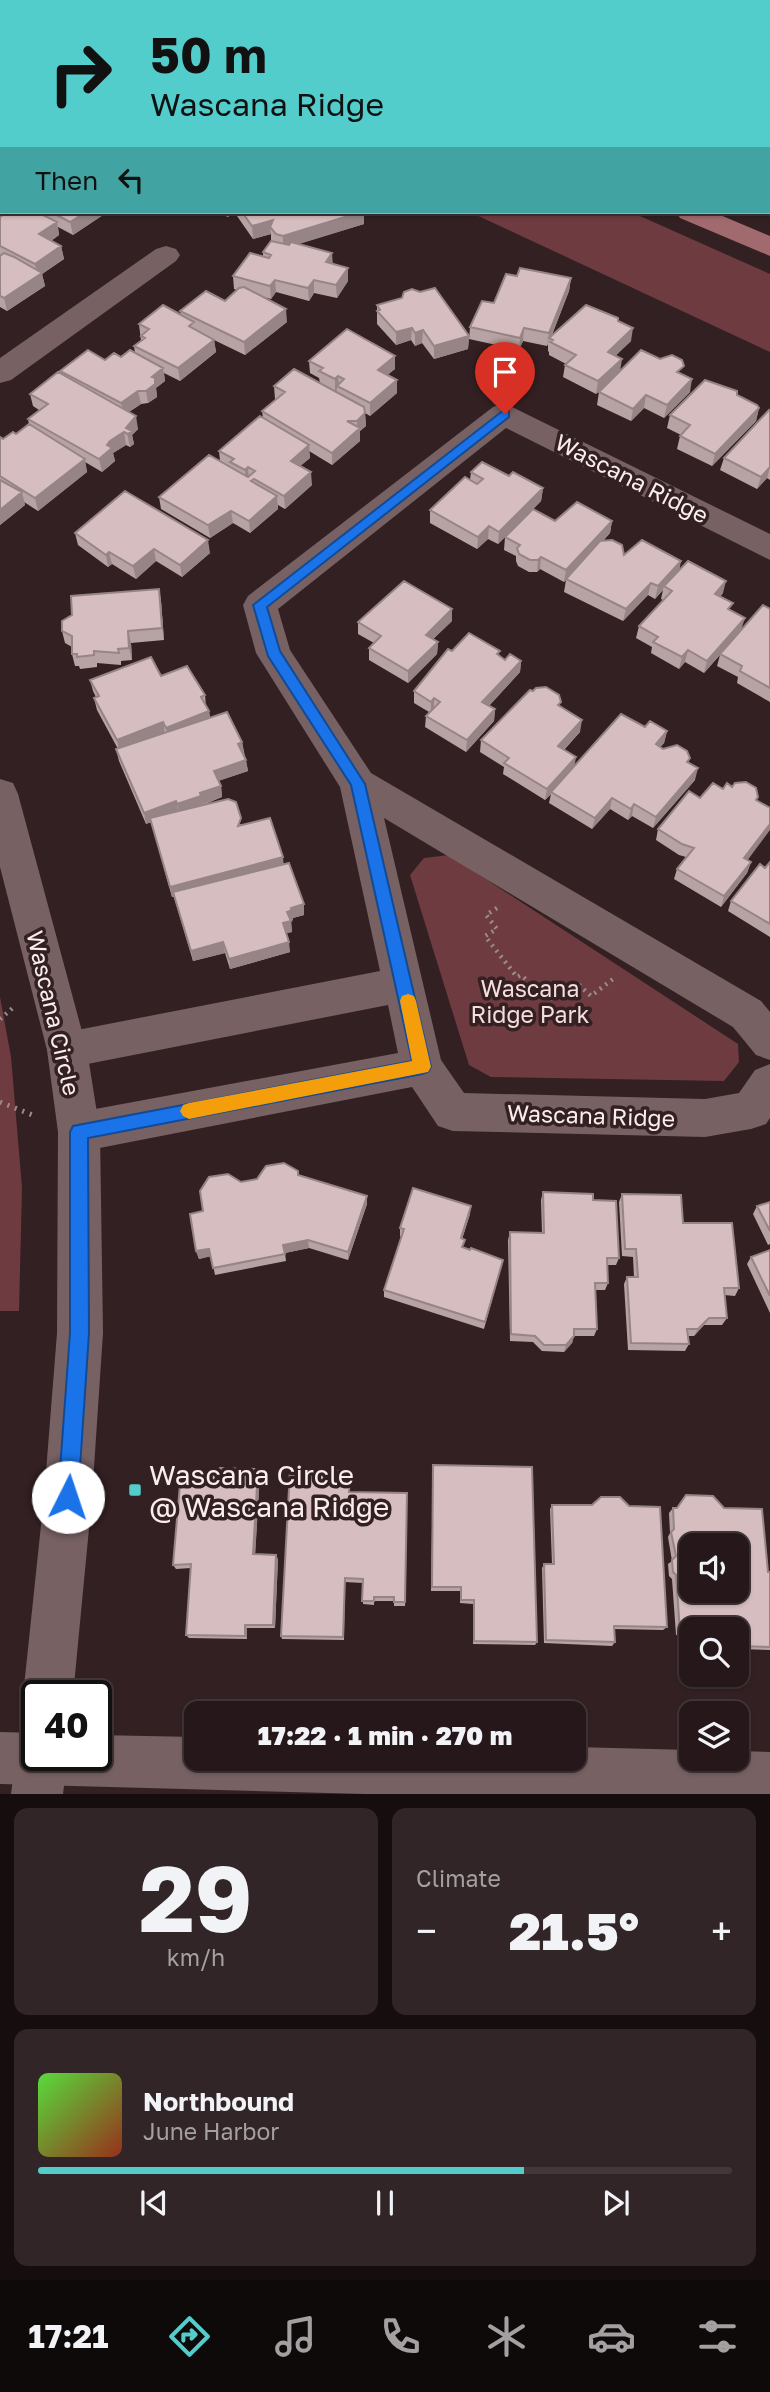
<!DOCTYPE html>
<meta charset="utf-8">
<style>
body{margin:0;font-family:"Golos Text",sans-serif;background:#322527;color:#f1f3f6;height:100vh;display:flex;flex-direction:column;font-size:26px;white-space:nowrap}
*{box-sizing:border-box;margin:0}
p{font-size:23px;color:#a4a0a2}
.icon{flex:none;width:38px;height:38px;fill:none;stroke:currentColor;stroke-width:2;stroke-linecap:round;stroke-linejoin:round}
.map{position:relative;height:1794px;overflow:hidden}
.side{display:flex;flex-direction:column;gap:14px;padding:14px;background:#150d0e;flex:1}
.side>*{flex:none}
.banner{position:absolute;left:0px;top:0px;width:770px;height:214px;box-shadow:0 2px 5px #0004,0 0 0 2px #423739;background:#53cdcb;color:#111;overflow:hidden}
.controls{position:absolute;left:679px;top:1533px;display:grid;gap:14px}
.controls a{display:grid;place-items:center;width:70px;height:70px;border-radius:14px;background:#26181a;box-shadow:0 2px 5px #0004,0 0 0 2px #423739;font-size:35px}
.speed{position:absolute;left:21px;top:1680px;display:flex;gap:14px;font-size:35px;font-weight:700;text-align:center}
.speed>*{display:grid;place-content:center;width:91px;height:91px;border-radius:50%;background:#26181a;box-shadow:0 2px 5px #0004,0 0 0 2px #423739;line-height:1}
.speed .limit{border:4px solid #111;border-radius:10px;background:#fff;color:#111}
.pin{position:absolute;display:grid;place-items:center;width:60px;height:60px;color:#fff;margin:-72px -30px;border-radius:50% 50% 50% 0;rotate:-45deg;box-shadow:0 0 7px #0007}
.pin .icon{rotate:45deg}
.me{position:absolute;width:77px;margin:-38px;rotate:4deg;stroke-linejoin:round;filter:drop-shadow(0 0 5px #0008)}
.turn{display:flex;align-items:center;gap:24px;height:147px;padding:0 35px;font-size:32px}
.turn .icon{width:91px;height:91px;stroke-width:2.5}
.turn b{display:block;font-size:49px;line-height:60px}
.then{display:flex;align-items:center;height:66px;padding:0 35px;background:#0003;gap:14px;font-size:26px}
.big{font-size:52px;font-weight:800;line-height:1.1}
.side .widget{flex:1;display:flex;flex-direction:column;justify-content:center;gap:10px;min-width:0;padding:0 24px;border-radius:14px;background:#322527}
.side .dial{align-items:center;gap:0}
.dial b{font-size:91px;line-height:1}
.song{display:flex;align-items:center;gap:21px}
.cover{width:84px;height:84px;border-radius:10px;background:linear-gradient(135deg,hsl(110 70% 55%),hsl(10 70% 35%))}
.played{height:7px;border-radius:4px;background:linear-gradient(90deg,#53cdcb 70%,#423739 70%)}
.keys{display:flex;justify-content:space-around;direction:ltr}
.heat{display:flex;justify-content:space-between;align-items:center;font-size:38px;direction:ltr}
.side .tiles{flex:1;display:grid;gap:14px;grid-template-columns:1fr 1fr}
.widget:last-child{grid-column:span 2}
.trip{position:absolute;left:184px;top:1701px;width:402px;height:70px;border-radius:14px;background:#26181a;box-shadow:0 2px 5px #0004,0 0 0 2px #423739;font-weight:800;line-height:70px;text-align:center}
.tabs{display:flex;height:112px;justify-content:space-around;align-items:center;background:#0f0a0a;color:#a4a0a2}
.tabs .icon{width:49px;height:49px}
.tabs .current{color:#53cdcb}
.tabs b{font-size:32px;color:#f1f3f6}
.map>svg:first-child{display:block}
.green{fill:#6e3b40}
.lines{fill:none;stroke-linecap:round;stroke-linejoin:round}
.path-far1{stroke:#9b8b8c;stroke-width:4.5;stroke-dasharray:2 5;stroke-linecap:butt}
.path{stroke:#9b8b8c;stroke-width:5;stroke-dasharray:2 6;stroke-linecap:butt}
.minor{fill:#776162;fill-rule:evenodd}
.tertiary{fill:#776162;fill-rule:evenodd}
.primary{fill:#a16a6f;fill-rule:evenodd}
.wall{fill:#b8a3a4}
.shaded-wall{fill:#968486}
.building{fill:#d6bdbf;stroke:#968486;stroke-width:2;fill-rule:evenodd}
.route{fill:#1a73e8;stroke:#114b97;stroke-width:2}
.slow{fill:#f59e0b}
.poi-dot{fill:#53cdcb;stroke:#332022;stroke-width:2.5}
.labels{text-anchor:middle;dominant-baseline:central;stroke-width:7;stroke-linejoin:round;paint-order:stroke}
.street-label{font-size:23px;fill:#faeded;stroke:#332022}
.park-label{font-size:23px;fill:#f6dcdd;stroke:#332022}
.near-poi-label{font-size:28px;fill:#faeded;stroke:#332022;text-anchor:start}
</style>
<div class="map">
<svg width="770" height="1794" viewBox="0 0 770 1794">
<rect width="100%" height="100%" fill="#332022"/>
<path class="green" d="M470,212H631L770,274V352Z
M449,855L738,1044L739,1062L724,1081L491,1077L469,1065L410,875L424,858Z
M0,997L11,1057L22,1188L19,1311H0Z"/>
<g class="lines">
<path class="path-far1" d="M497,908L486,915L497,929L485,936L517,977L521,975L549,1000L576,982L591,996L613,979
M0,1019L15,1006"/>
<path class="path" d="M0,1102L35,1116"/>
<path class="minor" d="M166,246L176,249L180,255L176,261L11,380L0,383V358L156,249Z
M504,403L770,534V560L506,428L278,609L290,650L371,773L761,1001L770,1012V1060L756,1055L733,1027L384,818L441,1060L464,1093L705,1099L739,1093L755,1070L770,1064V1118L766,1124L751,1129L705,1137L453,1131L438,1126L412,1087L79,1152L64,1146L58,1132L64,1118L79,1112L398,1053L388,1005L67,1068L53,1063L47,1050L53,1037L67,1032L380,971L340,787L256,653L243,605L248,596L493,407Z
M0,1732L37,1733V1755H96V1735L196,1737V1759H574V1747L691,1750V1759H737V1751L770,1752V1794H365L0,1784Z"/>
<path class="tertiary" d="M0,779L13,783L18,794L87,1050L100,1132L103,1333L92,1497L73,1696H37V1717L30,1714L23,1696L44,1497L57,1333L58,1132L47,1050L0,867Z
M37,1731V1755H68L63,1794H11L16,1755L24,1737Z"/>
<path class="primary" d="M194,0H221L222,2H195Z
M360,0H387L388,2H361Z
M768,159H770V176H768Z
M676,212H713L770,236V256L680,218Z"/>
</g>
<path class="wall" d="M731,0H770V17H769L770,12L768,13V2H730Z
M0,79H2V162H0Z
M18,212H102L103,215L73,235L58,227L59,235L51,241L61,246L64,259L42,274L45,286L7,311L0,307V217L15,214Z
M216,212H234L228,217Z
M236,212H364V224L298,244L332,263L348,268V281L337,298L314,293L309,301L276,292L271,299L264,297L287,322L245,355L214,340L216,352L180,381L164,373L165,381L156,388L157,397L148,403L141,404L129,412L138,429L132,435L134,444L130,447L126,445L113,453L115,461L102,472L85,462L87,472L38,511L24,502L25,505L0,525V437L3,439L16,434L29,424L28,419L39,410L33,406L30,394L61,374L60,371L135,353L134,346L141,341L139,324L181,315L180,311L225,301L237,290L234,289L233,276L263,257V252L271,241V234L253,239L237,216Z
M517,276L571,278L569,291L552,335L618,321L631,341L615,356L620,371L682,374L690,392L664,418L644,408L631,421L597,405L599,392L616,375L596,394L563,377L565,365L566,364L549,355V352L548,351V344L547,346L523,341L519,350L469,339L470,327L494,303Z
M377,305L469,336L468,349L434,359L422,343L415,346L411,340L396,345L377,324Z
M395,356V369L387,375L397,380V393L370,416L365,413L366,426L360,431V441L332,465L309,451L310,458L300,466L312,485L285,509L278,505V509L250,533L233,523L210,538L161,509L159,497L220,461L219,451L263,418L262,411L276,400L275,399L274,386L320,383L319,378L310,373L309,361Z
M737,395L759,408L756,421L712,466L677,449L680,436L681,435L667,428L670,415Z
M770,411V480L767,478L757,489L720,470L724,458Z
M471,472L509,476L543,488L541,501L498,544L488,539L477,549L430,523V510L470,480Z
M555,521H612L610,533L603,541L624,555L679,570L723,593L720,597L731,611L742,630L770,609V702L737,683L738,677L717,666L720,655L704,673L685,662L679,669L651,653L652,647L636,638L639,626L663,600L661,599L663,590L655,599L648,595L623,621L564,592L566,580L564,582L540,569L537,572H529L518,566L516,561V556L504,550L505,537Z
M75,533L210,553L182,577L156,561L136,579L112,564L108,567L78,545Z
M159,589L161,601L164,640L131,643L132,660L121,661V665L97,663V667L80,669L79,666H75L72,654V647L65,643L62,631Z
M452,621L433,639L438,642L437,654L408,683L369,660V648L374,643L358,634V622Z
M452,651L500,656L505,660L521,661L520,672L489,706L495,709L494,721L466,752L425,727L426,716L429,712L414,703V691Z
M161,676L205,695L206,707L209,711L210,717L242,742L248,771L218,781L221,786L222,797L203,805L242,825L284,864L304,904V915L293,918V920L291,921L292,932L286,933L290,952L230,969L225,953L193,961L174,897H172L151,822L146,824L119,761L116,749H118L97,710L94,698L96,697L93,691L90,680Z
M560,706L580,732L564,750L575,766L645,727L667,731L664,743L660,747L690,758L688,763L695,780L653,828L632,816L628,820L610,809L592,829L549,803L551,794L545,800L503,774L504,767L480,752L481,740Z
M723,789L757,801L747,860L751,862L747,873L721,907L674,879L677,869L686,857L679,855L656,840L658,829L700,798Z
M770,862V937L728,911L731,901L765,868Z
M298,1175L367,1204L348,1260L309,1248L285,1253L286,1261L215,1275L211,1256L199,1259L196,1251L203,1211L241,1182Z
M543,1192L593,1200L619,1258L616,1265H607L608,1283L605,1290H595L597,1329L594,1336H574L572,1343L564,1352L542,1351L533,1342L510,1341L508,1240L510,1232L542,1233L541,1200Z
M622,1194L683,1223L739,1288L735,1296L724,1295L727,1318L722,1325H704L694,1336H688L689,1344L685,1351L628,1350L624,1284L627,1277H634L633,1257L622,1256L619,1202Z
M770,1202V1244L768,1245L753,1214L757,1206Z
M470,1214L462,1239L463,1248L503,1260L484,1329L384,1297V1290L401,1237L400,1236V1228Z
M770,1250V1313L747,1264L751,1257Z
M433,1465L537,1642L535,1645L473,1644V1604L460,1603V1591H431Z
M258,1469L260,1474L255,1554L278,1559L275,1628H247V1639L189,1638L186,1635L191,1568L176,1569L173,1565L220,1474Z
M350,1477V1492L407,1493L405,1606H394V1601H374V1605L363,1604V1583L345,1582L344,1640L282,1639L281,1636Z
M552,1505L667,1627L663,1630L614,1629L615,1642L612,1646L544,1643L542,1568L544,1564H552L550,1509Z
M673,1508L768,1572H770V1650L737,1649V1629H691V1636L676,1635L672,1579L669,1576L668,1564L672,1561L668,1537L670,1533L669,1513Z"/>
<path class="shaded-wall" d="M770,1V11L768,13V3Z
M2,63V77L0,78V64Z
M86,212H102L103,215L73,235L70,222Z
M361,212H364V224L283,249V236Z
M273,220L270,227L271,234L253,239L252,226Z
M57,222L59,235L42,247L39,234Z
M61,246L64,259L42,274L45,286L7,311L4,298L37,276L35,264Z
M332,253L333,266L326,262Z
M348,268V281L337,298L336,285Z
M571,278L569,291L550,339L549,338L547,346L549,333Z
M275,280L276,292L271,299L270,286Z
M314,280V293L309,301L308,288Z
M286,309L287,322L245,355L244,342Z
M412,328L411,340L396,345V332Z
M524,328L523,341L519,350L520,338Z
M633,328L631,341L606,365L608,352Z
M423,330L422,343L415,346V333Z
M469,336L468,349L434,359V346Z
M214,340L216,352L180,381L178,368Z
M395,356V369L378,383V370Z
M622,359L620,372L596,394L598,381Z
M163,368L165,381L156,388L157,397L148,403L146,391L152,377Z
M338,376L339,386H337V390L335,392V379Z
M692,379L690,392L664,418L667,405Z
M397,380V393L370,416V403Z
M138,391L141,404L124,415L121,403Z
M646,395L644,408L631,421L633,409Z
M759,408L756,421L712,466L715,454Z
M365,413L366,426L360,431V441L332,465V453L357,431V421Z
M136,416L138,429L132,435L134,444L130,447L126,428Z
M124,432L126,445L113,453L115,461L102,472L99,459L110,441Z
M309,445L310,458L292,473L291,461Z
M85,459L87,472L38,511L35,498Z
M248,467L249,480L246,482L245,470Z
M770,467L767,478L757,489L761,477Z
M311,472L312,485L285,509L284,496Z
M543,488L541,501L498,544L499,532Z
M22,492L25,505L0,525V510Z
M277,496L278,509L250,533L249,521Z
M231,511L233,523L210,538L208,525Z
M612,521L610,533L564,582L566,570Z
M489,526L488,539L477,549L478,537Z
M208,540L210,553L182,577L180,565Z
M154,549L156,561L136,579L133,566Z
M109,552L112,564L108,567L106,555Z
M541,557L540,569L537,572L538,560Z
M681,561L679,573L664,586L663,590L655,599L658,586Z
M726,581L723,593L712,606L715,594Z
M651,583L648,595L623,621L626,609Z
M159,589L161,601L164,640L162,628Z
M452,609V621L425,647L426,635Z
M745,618L741,630L704,673L707,661Z
M128,631L131,643L132,660L129,648Z
M438,642L437,654L408,683V671Z
M688,650L685,662L679,669L682,657Z
M521,661L520,672L481,714L482,702Z
M434,698V710L431,713V702Z
M495,709L494,721L466,752L467,740Z
M209,711L211,723L168,739L166,728Z
M582,720L580,732L556,757L558,746Z
M163,722L165,734L119,752L117,740Z
M667,731L664,743L653,756L656,744Z
M242,742L244,754L238,744Z
M576,757L574,769L551,792V794L545,800L547,789Z
M246,760L248,771L215,782L214,771Z
M698,768L695,780L653,828L656,817Z
M221,786L222,797L203,804V807L179,816L177,804L200,793Z
M612,798L610,809L592,829L595,818Z
M176,801L178,812L146,824L144,813Z
M634,804L632,816L628,820L631,809Z
M770,824V830L741,869L744,858Z
M283,857L284,868L172,897L170,887Z
M751,862L747,873L721,907L724,896Z
M304,904V915L293,918V920L291,921L292,932L284,934L283,923L287,912L291,908Z
M223,942L225,953L193,961L191,951Z
M289,942L290,952L230,969L229,959Z
M367,1196V1204L348,1260V1252Z
M471,1206L470,1214L460,1246L461,1238Z
M308,1240L309,1248L285,1253L283,1245Z
M209,1249L211,1256L199,1259L196,1251Z
M709,1318L704,1325L694,1336L698,1329Z
M574,1336L572,1343L564,1352L566,1345Z
M258,1469L260,1474L255,1558L253,1554Z
M276,1555L278,1559L275,1628L273,1625Z
M245,1625L247,1628V1639L245,1636Z"/>
<path class="building" d="M754,0H770V1L768,3V2H758Z
M0,39L2,40V63L0,64Z
M0,79H2V112L0,113Z
M0,117L2,118V150H0Z
M18,212H37L57,222L39,234L61,246L35,264L0,246V217L6,213L15,214Z
M51,212H86L70,222Z
M242,212H361L283,236L276,234L270,227L273,220L252,226Z
M271,241L289,245L291,242L332,253L326,262L348,268L336,285L314,280L308,288L275,280L270,286L233,276L250,253L269,258L271,255L263,252Z
M4,253L14,257L42,273L4,298L0,296V256Z
M520,268L571,278L549,333L524,328L520,338L470,327L482,301L494,303L506,274L517,276Z
M244,287L286,309L244,342L180,311L206,291L225,301L239,288Z
M435,288L469,336L434,346L423,330L415,333L412,328L396,332L377,311L380,310L377,305L402,298L404,292L412,289L420,292Z
M163,305L194,322L189,326L214,340L178,368L134,346L145,338L141,336L149,329L139,324Z
M586,305L618,318V321L633,328L608,352L622,359L598,381L565,365L576,355L550,342L553,340L549,338Z
M347,329L395,356L378,370L397,380L370,403L337,386L344,379L338,376L335,379L319,371L323,368L309,361Z
M88,350L105,360L114,353L121,357L130,350L163,368L152,377L155,378V384L146,391H138L121,403L60,371Z
M641,350L660,359L672,355L682,360L684,366L677,372L692,379L667,405L646,395L633,409L599,392Z
M294,369L364,407L365,413L357,421H347L360,428L332,453L262,411L285,392L274,386Z
M58,372L136,416L126,428L132,431L128,434L124,432L110,441L107,445L112,448L99,459L28,419L48,404L30,394Z
M705,380L737,391V395L757,405L759,408L715,454L680,436L690,425L670,415Z
M769,410L770,411V467L761,477L724,458Z
M260,416L309,445L291,461L311,472L284,496L254,479L251,481L277,496L249,521L231,511L208,525L159,497L209,455L248,477L255,471L248,467L245,470L230,462L234,459L219,451Z
M29,424L85,459L35,498L0,476V437L3,439L13,432L16,434Z
M482,462L509,476L513,472L543,488L499,532L489,526L478,537L430,510L465,477L477,484L483,479L471,472Z
M0,480L22,492L0,510Z
M125,491L208,540L180,565L154,549L133,566L109,552L106,555L75,533Z
M577,502L612,521L566,570L541,557L538,560H530L519,554L517,548L520,545L505,537L533,509L555,521Z
M612,540L622,545L624,555L642,540L681,561L658,586L651,583L626,609L566,579L600,541Z
M688,561L726,581L715,594L733,603L728,609L745,618L707,661L688,650L682,657L653,642L658,637L639,626L672,591L664,586Z
M404,581L452,609L426,635L438,642L408,671L369,648L381,636L358,622Z
M159,589L162,628L128,631L129,648L118,649L119,653L94,651V655L77,657V654H72V636L62,631V621L72,615L71,596Z
M763,605L770,609V688L740,671L742,666L720,654Z
M469,633L500,651L497,654L505,660L510,654L521,661L482,702L495,709L467,740L426,716L440,702L434,698L431,702L414,691L448,649L452,651Z
M151,657L161,676L187,666L205,695L201,697L209,711L166,728L163,722L117,740L94,698L99,696L90,680Z
M546,687L559,695L561,702L558,705L582,720L558,746L576,757L547,789L504,763L509,758L481,740L530,690L533,691L536,688Z
M227,712L242,742L238,744L246,760L214,771L221,786L200,793L201,796L177,804L176,801L144,813L116,749Z
M621,714L645,727L650,721L667,731L656,744L663,749L677,745L687,751L690,758L687,762L698,768L656,817L634,804L631,809L612,798L595,818L551,792Z
M746,782L756,788L758,797L756,800L770,808V824L744,858L751,862L724,896L677,869L694,848L682,844L658,829L689,791L700,798L713,783L723,789L727,783L732,787L735,783Z
M228,799L236,802L241,818L238,826L270,818L283,857L170,887L150,818Z
M770,862V924L731,901L760,864L765,868Z
M289,863L304,904L291,908L292,910L287,912L291,921L283,923L289,942L229,959L223,942L191,951L173,892Z
M284,1163L298,1171V1175L367,1196L348,1252L308,1240L283,1245L285,1254L213,1268L209,1249L196,1251L190,1214L203,1211L200,1191L209,1177L228,1174L241,1182L257,1179L266,1166Z
M413,1188L471,1206L461,1238L465,1240L462,1247L470,1250L471,1248L503,1260L485,1322L384,1290L404,1229L400,1228Z
M543,1192L593,1194V1200L616,1201L619,1258H607L608,1283H595L597,1329H574V1336L566,1345H544L535,1336L511,1334L510,1232L544,1233Z
M622,1194L681,1195L683,1223H732L739,1288H724L727,1318H709L698,1329H687L689,1344L631,1343L627,1277H638L636,1249H625Z
M770,1202V1231L757,1206Z
M770,1250V1296L751,1257Z
M433,1465L532,1467L537,1642L474,1641V1600H461V1587H432Z
M220,1468L258,1469L253,1554L276,1555L273,1625H245V1636L186,1635L191,1564L173,1565L181,1473L220,1474Z
M290,1470L350,1471L349,1492L407,1493L405,1602H394V1597H374V1601H362L363,1579L345,1578L343,1637L281,1636Z
M686,1495L713,1496L724,1508L762,1509L768,1572H770V1647L737,1646V1629H691V1632H680L676,1575L673,1572L672,1560L676,1556L671,1532L674,1529L673,1508H677ZM691,1545H737V1591H691Z
M601,1497H620L629,1506L660,1507L667,1627L614,1626L615,1642L546,1640L544,1564H554L552,1505H592Z"/>
<path class="route" d="M505,409L509,410V417L267,607L280,651L365,784L431,1067L428,1072L422,1074L88,1138L89,1333L78,1497L75,1504L68,1507L61,1504L58,1497L70,1333V1132L73,1126L412,1061L351,785L268,656L253,605Z"/>
<path class="slow" d="M408,994L414,996L416,1001L431,1067L428,1072L189,1119L183,1116L180,1111L183,1105L189,1103L412,1061L400,1001L402,996Z"/>
<rect class="poi-dot" x="128" y="1483" width="14" height="14" rx="3.5"/>
<g class="labels">
<g class="street-label">
<text transform="translate(632 478) rotate(27)">Wascana Ridge</text>
<text transform="translate(54 1013) rotate(77)">Wascana Circle</text>
<text transform="translate(591 1115) rotate(2)">Wascana Ridge</text>
</g>
<g class="park-label">
<text x="530" y="988">Wascana<tspan x="530" dy="26">Ridge Park</tspan></text>
</g>
<g class="near-poi-label">
<text x="149" y="1474">Wascana Circle<tspan x="149" dy="32">@ Wascana Ridge</tspan></text>
</g>
</g>
</svg>
<div class="controls">
<a><svg class="icon" aria-label="sound" viewBox="0 0 24 24"><path d="M4 9h4l5-4v14l-5-4H4zM17 9q2 3 0 6"/></svg></a>
<a><svg class="icon" aria-label="search" viewBox="0 0 24 24"><circle cx="10" cy="10" r="6"/><path d="M15 15l6 6"/></svg></a>
<a><svg class="icon" aria-label="layers" viewBox="0 0 24 24"><path d="M12 4l9 5-9 5-9-5zM3 14l9 5 9-5"/></svg></a>
</div>
<div class="speed"><div class="limit">40</div></div>
<div class="pin" style="left:505px;top:414px;background:#d93025"><svg class="icon" aria-label="arrive" viewBox="0 0 24 24"><path d="M6 21V4h12l-3 4 3 4H6"/></svg></div>
<svg class="me" style="left:68px;top:1497px" viewBox="-20 -20 40 40"><circle r="19" fill="#fff"/><path d="M0-13L10 11 0 6-10 11z" fill="#1a73e8"/></svg>
<div class="trip">17:22 · 1 min · 270 m</div>
<div class="banner">
<div class="turn"><svg class="icon" aria-label="right" viewBox="0 0 24 24"><path d="M7 20v-9h11M14 6l5 5-5 5"/></svg><div><b>50 m</b>Wascana Ridge</div></div>
<div class="then">Then<svg class="icon" aria-label="left" viewBox="0 0 24 24"><path d="M17 20v-9H6M10 6l-5 5 5 5"/></svg></div>
</div>
</div>
<section class="side">
<div class="tiles">
<div class="widget dial"><b>29</b><p>km/h</p></div>
<div class="widget"><p>Climate</p>
<div class="heat"><a>−</a><b class="big">21.5°</b><a>+</a></div>
</div>
<div class="widget">
<div class="song"><i class="cover"></i><div><b>Northbound</b><p>June Harbor</p></div></div>
<div class="played"></div>
<div class="keys"><svg class="icon" aria-label="previous" viewBox="0 0 24 24"><path d="M18 5L8 12l10 7zM5 5v14"/></svg><svg class="icon" aria-label="pause" viewBox="0 0 24 24"><path d="M8 5v14M16 5v14"/></svg><svg class="icon" aria-label="next" viewBox="0 0 24 24"><path d="M6 5l10 7-10 7zM19 5v14"/></svg></div>
</div>
</div>
</section>
<nav class="tabs">
<b>17:21</b>
<svg class="icon current" aria-label="directions" viewBox="0 0 24 24"><path d="M12 3l9 9-9 9-9-9zM9 14v-3h6M13 9l2 2-2 2"/></svg>
<svg class="icon" aria-label="music" viewBox="0 0 24 24"><path d="M9 18V5l10-2v13"/><circle cx="6" cy="18" r="3"/><circle cx="16" cy="16" r="3"/></svg>
<svg class="icon" aria-label="phone" viewBox="0 0 24 24"><path d="M5 4h4l2 5-3 2q2 4 5 5l2-3 5 2v4C11 20 4 13 5 4z"/></svg>
<svg class="icon" aria-label="climate" viewBox="0 0 24 24"><path d="M12 3v18M4 7l16 10M4 17L20 7"/></svg>
<svg class="icon" aria-label="car" viewBox="0 0 24 24"><path d="M5 17H2v-5l4-1 3-4h7l3 4 3 1v5h-3M9 17h6M6 11h13"/><circle cx="7" cy="17" r="2"/><circle cx="17" cy="17" r="2"/></svg>
<svg class="icon" aria-label="filters" viewBox="0 0 24 24"><path d="M4 7h16M4 17h16"/><circle cx="9" cy="7" r="2"/><circle cx="15" cy="17" r="2"/></svg>
</nav>
